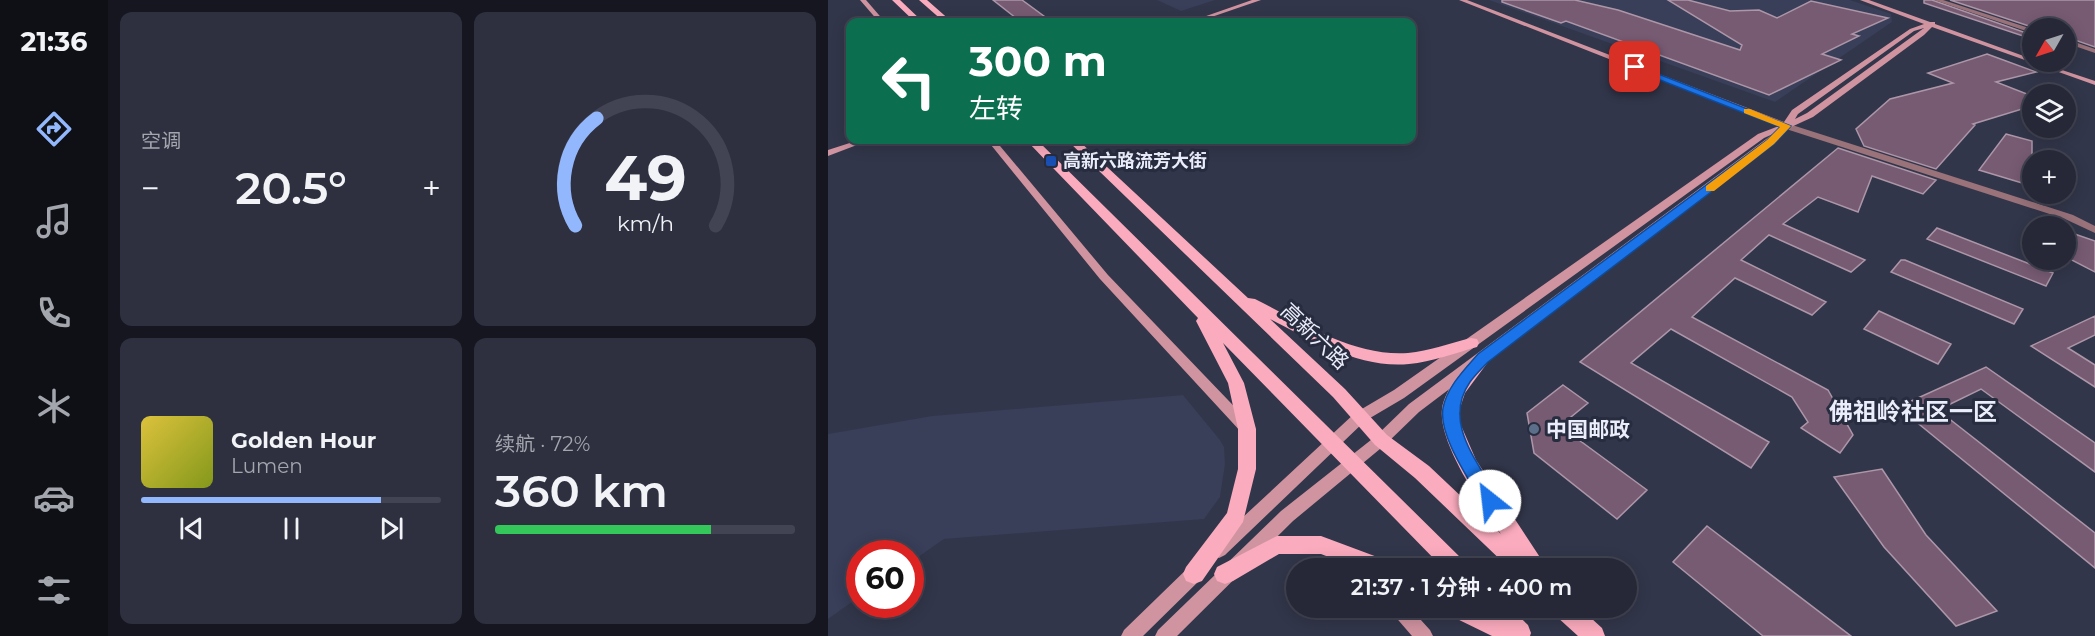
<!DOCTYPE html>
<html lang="zh">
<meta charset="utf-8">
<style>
body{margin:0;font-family:Montserrat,"Noto Sans SC",sans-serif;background:#2e3040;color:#f1f3f6;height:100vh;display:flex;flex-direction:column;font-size:22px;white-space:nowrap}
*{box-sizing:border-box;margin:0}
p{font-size:20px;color:#a4a6ae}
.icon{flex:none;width:33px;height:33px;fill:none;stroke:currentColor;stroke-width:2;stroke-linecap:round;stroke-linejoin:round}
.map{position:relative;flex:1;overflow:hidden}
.side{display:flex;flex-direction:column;gap:12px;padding:12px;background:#15161f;width:720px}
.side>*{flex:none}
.top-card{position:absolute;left:18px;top:18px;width:570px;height:126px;border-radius:12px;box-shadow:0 3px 15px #0003,0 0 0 2px #424453;background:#0b6e4f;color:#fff;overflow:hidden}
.needle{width:39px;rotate:231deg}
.fabs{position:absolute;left:1194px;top:18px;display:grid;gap:12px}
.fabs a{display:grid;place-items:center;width:54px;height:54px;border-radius:50%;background:#262838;box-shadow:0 3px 15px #0003,0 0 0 2px #424453;font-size:30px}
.speed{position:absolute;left:18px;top:540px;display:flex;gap:12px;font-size:30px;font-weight:700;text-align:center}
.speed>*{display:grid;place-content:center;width:78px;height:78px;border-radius:50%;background:#262838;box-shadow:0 3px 15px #0003,0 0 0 2px #424453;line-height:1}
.speed .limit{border:9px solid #d22;background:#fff;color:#111}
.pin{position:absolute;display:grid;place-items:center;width:51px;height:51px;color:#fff;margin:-26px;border-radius:12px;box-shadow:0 3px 9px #0006}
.me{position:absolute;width:66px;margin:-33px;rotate:331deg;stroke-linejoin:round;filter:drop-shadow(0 0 4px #0008)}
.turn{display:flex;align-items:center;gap:21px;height:126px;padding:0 24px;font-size:27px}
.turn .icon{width:78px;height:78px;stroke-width:2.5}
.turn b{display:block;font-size:42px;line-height:51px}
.big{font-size:45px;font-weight:600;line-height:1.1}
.side .widget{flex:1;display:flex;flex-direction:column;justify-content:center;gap:9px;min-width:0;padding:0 21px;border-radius:12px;background:#2e3040}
.side .dial{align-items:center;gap:0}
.dial svg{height:156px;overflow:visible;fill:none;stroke:#424453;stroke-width:7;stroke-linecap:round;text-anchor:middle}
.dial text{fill:#f1f3f6;stroke:none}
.song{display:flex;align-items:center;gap:18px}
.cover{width:72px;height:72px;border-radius:9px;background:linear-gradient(135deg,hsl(50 70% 55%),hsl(70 70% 35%))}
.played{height:6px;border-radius:3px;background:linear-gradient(90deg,#93b7fd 80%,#424453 80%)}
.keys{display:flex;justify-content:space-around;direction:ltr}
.heat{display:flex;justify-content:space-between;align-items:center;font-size:33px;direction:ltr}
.charge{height:9px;border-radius:4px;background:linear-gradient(90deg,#34c759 72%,#424453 0)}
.side .tiles{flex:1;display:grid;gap:12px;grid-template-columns:repeat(2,1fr)}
.trip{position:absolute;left:458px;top:558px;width:351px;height:60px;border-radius:30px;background:#262838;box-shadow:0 3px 15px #0003,0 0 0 2px #424453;font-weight:600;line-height:60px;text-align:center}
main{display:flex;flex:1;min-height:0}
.menu{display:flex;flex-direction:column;width:108px;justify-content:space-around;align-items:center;background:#0f1016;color:#a4a6ae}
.menu .icon{width:42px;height:42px}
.menu .on{color:#93b7fd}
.menu b{font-size:27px;color:#f1f3f6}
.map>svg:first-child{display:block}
.built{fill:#393e59}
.building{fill:#775b73;stroke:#ac96a8;stroke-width:1.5}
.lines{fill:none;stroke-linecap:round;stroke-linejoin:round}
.street{fill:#99727a;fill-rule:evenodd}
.secondary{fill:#d093a0;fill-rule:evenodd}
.primary{fill:#faabbd;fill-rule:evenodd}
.route{fill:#1a73e8;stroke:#114b97;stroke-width:1.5}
.slow{fill:#f59e0b}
.transit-dot{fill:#1a4fb4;stroke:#282c3f;stroke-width:2}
.service-dot{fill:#5c6f8a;stroke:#282c3f;stroke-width:2}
.labels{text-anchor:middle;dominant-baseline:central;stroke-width:6;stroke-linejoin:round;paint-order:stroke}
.far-poi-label{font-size:18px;font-weight:bold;fill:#eaedfa;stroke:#282c3f;text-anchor:start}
.street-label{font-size:21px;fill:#eaedfa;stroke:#282c3f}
.poi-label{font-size:21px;font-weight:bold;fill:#eaedfa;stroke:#282c3f;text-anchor:start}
.quarter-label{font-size:24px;font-weight:bold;fill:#eaedfa;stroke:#282c3f}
</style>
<main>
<nav class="menu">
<b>21:36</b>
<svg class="icon on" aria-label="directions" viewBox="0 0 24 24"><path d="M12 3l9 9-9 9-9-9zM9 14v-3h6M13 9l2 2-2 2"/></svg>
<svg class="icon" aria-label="music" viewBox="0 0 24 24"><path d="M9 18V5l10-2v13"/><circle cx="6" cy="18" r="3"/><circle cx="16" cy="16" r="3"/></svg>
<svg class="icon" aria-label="phone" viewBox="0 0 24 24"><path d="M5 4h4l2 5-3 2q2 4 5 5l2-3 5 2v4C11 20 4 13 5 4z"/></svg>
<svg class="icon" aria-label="climate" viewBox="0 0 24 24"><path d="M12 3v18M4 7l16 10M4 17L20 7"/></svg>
<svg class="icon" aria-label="car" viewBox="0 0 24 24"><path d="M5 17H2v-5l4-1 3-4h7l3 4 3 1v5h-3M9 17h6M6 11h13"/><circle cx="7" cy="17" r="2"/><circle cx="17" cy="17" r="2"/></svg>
<svg class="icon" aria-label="filters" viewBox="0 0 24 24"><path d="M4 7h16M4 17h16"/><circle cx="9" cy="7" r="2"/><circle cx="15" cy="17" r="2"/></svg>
</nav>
<section class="side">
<div class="tiles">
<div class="widget"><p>空调</p>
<div class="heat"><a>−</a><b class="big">20.5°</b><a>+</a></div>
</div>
<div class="widget dial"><svg viewBox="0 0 100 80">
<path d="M14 69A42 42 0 1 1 86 69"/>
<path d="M14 69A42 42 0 0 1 25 14" stroke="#93b7fd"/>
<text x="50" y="56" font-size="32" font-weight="700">49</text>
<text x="50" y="72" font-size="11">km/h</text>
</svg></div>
<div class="widget">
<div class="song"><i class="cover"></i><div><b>Golden Hour</b><p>Lumen</p></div></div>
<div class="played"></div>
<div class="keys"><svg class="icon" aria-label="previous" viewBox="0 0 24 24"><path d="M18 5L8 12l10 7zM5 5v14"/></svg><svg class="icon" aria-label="pause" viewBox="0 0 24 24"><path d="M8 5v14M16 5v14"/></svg><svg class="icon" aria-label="next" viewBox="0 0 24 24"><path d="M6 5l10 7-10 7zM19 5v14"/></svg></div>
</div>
<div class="widget"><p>续航 · 72%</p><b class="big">360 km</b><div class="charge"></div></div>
</div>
</section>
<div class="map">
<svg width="1267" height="636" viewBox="0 0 1267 636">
<rect width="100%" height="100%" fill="#32364a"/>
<path class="built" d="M329,0H387L353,11Z
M661,0H1022L1063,14L1064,22L947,102Z
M355,395L392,440L396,447L397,464L392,497L376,519L116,539L83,562L82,554H32L31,597L0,619V434L104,416Z"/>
<path class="building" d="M165,0H194L224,22H193Z
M674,0H747L790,10L912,50L914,45L840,0H860L902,11L931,10L949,18L983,1L1060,18L1024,34L1031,36L994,54L1013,60L941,95L738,21L733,23L674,2Z
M1096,0H1104L1204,35V39L1096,3Z
M1122,0H1267V47L1238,37V28L1204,27Z
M1159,54L1208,72L1168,82L1204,96V106L1145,124L1147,125L1108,169L1036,146L1028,129L1062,99L1125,83L1100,73Z
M1178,134L1204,141V186L1151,170Z
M1010,148L1108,180L1095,194L1044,176L1030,212L990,197L955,224L1037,260L1023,272L941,235L913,260L998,302L984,315L907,278L864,317L1000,390L1025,435L1012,453L973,428L980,422L964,397L843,329L803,363L941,442L923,468L752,362Z
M1109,228L1225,273L1218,286L1099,239Z
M1238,231L1267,241V272L1238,257Z
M1073,260H1077L1195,309L1186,324L1063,272Z
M1051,311L1123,344L1110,364L1036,329Z
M1267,316V335L1240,348L1267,365V387L1203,346Z
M1158,367L1267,443V472L1153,389L1110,410L1267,533V568L1070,407Z
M735,385L760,403L732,426L819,490L789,519L706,453L699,413Z
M1054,469L1098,535L1169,611L1128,626L1056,547L1006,477Z
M879,526L1023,636H935L845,562Z"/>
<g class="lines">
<path class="street" d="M1106,0H1115L1204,29V33Z
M1238,39L1267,49V53L1238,43Z
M955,124H961L1245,215L1267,226V233L1237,219L955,128Z"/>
<path class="secondary" d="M32,0H38L57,22H51Z
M424,0H433L369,22H361Z
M631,0H639L956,122L964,110L1082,29L1096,24L1032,0H1041L1102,22H1107V24L1204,59V62H1210L1267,81V85L1104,27L1096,35L985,117L961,128L945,144L591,412L558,444L465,521L349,636H327L330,630L453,511L548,436L581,404L945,134L936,138L576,398L537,421L397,555L391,558L385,555L383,550L385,545L527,413L566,390L930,134L951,126ZM1096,28L979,113L967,119L970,114L1086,31Z
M31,140H42L0,156V150Z
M159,140H167L280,275L424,425L426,429L424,433L419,435L414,433L272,279Z
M370,562L376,564L378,570L376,576L315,636H293L296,630L364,564Z
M562,608H582L602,630L605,636H584L565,614Z"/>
<path class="primary" d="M64,0H72L95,22H87Z
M91,0H99L124,22H116Z
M198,140H209L636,561L639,568H615L395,343L416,383L428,429V469L415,522L374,581L366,584L358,581L355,574L358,567L399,513L410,469V429L400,383L368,321L370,318Z
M239,140H250L420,298L427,299C473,322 526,357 580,353C601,351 622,343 643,338L649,339L651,343L649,347C627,353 604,362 581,364C533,369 483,340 442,319L517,389L559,435L601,466L673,534C654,506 610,443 614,409C617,388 636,369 649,354H661L663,358L637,393L632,408V423L648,460L719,568H681L587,478L547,445L505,397Z
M449,536H493L560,561L564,568H529L493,554H451L405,581L397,584L389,581L386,574L389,567Z
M620,608H682L700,625L703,633L702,636H664L623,616Z
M725,608H752L774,628L777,636H750L728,616Z"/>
</g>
<path class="route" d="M804,66H810L963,126L946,144L660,362C654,368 647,375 642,382C613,424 653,464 671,501L668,506L662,509L656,506C643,482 610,436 615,408C619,387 636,370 650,354L939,140L952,127L804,69Z"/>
<path class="slow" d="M916,109H922L963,126L946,144L886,191H878V186L939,140L952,127L916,113Z"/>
<rect class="transit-dot" x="217" y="155" width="12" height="12" rx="3"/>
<circle class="service-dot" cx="706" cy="429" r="6"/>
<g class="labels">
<g class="far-poi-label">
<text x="235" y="161">高新六路流芳大街</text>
</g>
<g class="street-label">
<text transform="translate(487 336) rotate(44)">高新六路</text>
</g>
<g class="poi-label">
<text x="718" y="429">中国邮政</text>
</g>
<g class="quarter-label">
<text x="1085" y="411">佛祖岭社区一区</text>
</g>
</g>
</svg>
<div class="fabs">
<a><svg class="needle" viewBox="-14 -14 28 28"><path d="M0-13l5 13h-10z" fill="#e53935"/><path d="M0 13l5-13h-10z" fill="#a4a6ae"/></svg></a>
<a><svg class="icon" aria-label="layers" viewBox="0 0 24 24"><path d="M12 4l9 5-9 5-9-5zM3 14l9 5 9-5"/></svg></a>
<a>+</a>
<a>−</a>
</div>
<div class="speed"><div class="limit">60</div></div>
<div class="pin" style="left:807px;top:67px;background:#d93025"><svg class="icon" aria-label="arrive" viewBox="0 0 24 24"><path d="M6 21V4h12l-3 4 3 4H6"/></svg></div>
<svg class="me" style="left:662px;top:501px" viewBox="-20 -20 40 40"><circle r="19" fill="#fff"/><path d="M0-13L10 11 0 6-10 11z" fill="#1a73e8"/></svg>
<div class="trip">21:37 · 1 分钟 · 400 m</div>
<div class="top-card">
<div class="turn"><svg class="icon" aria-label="left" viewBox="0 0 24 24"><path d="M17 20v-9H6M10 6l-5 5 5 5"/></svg><div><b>300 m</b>左转</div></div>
</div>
</div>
</main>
